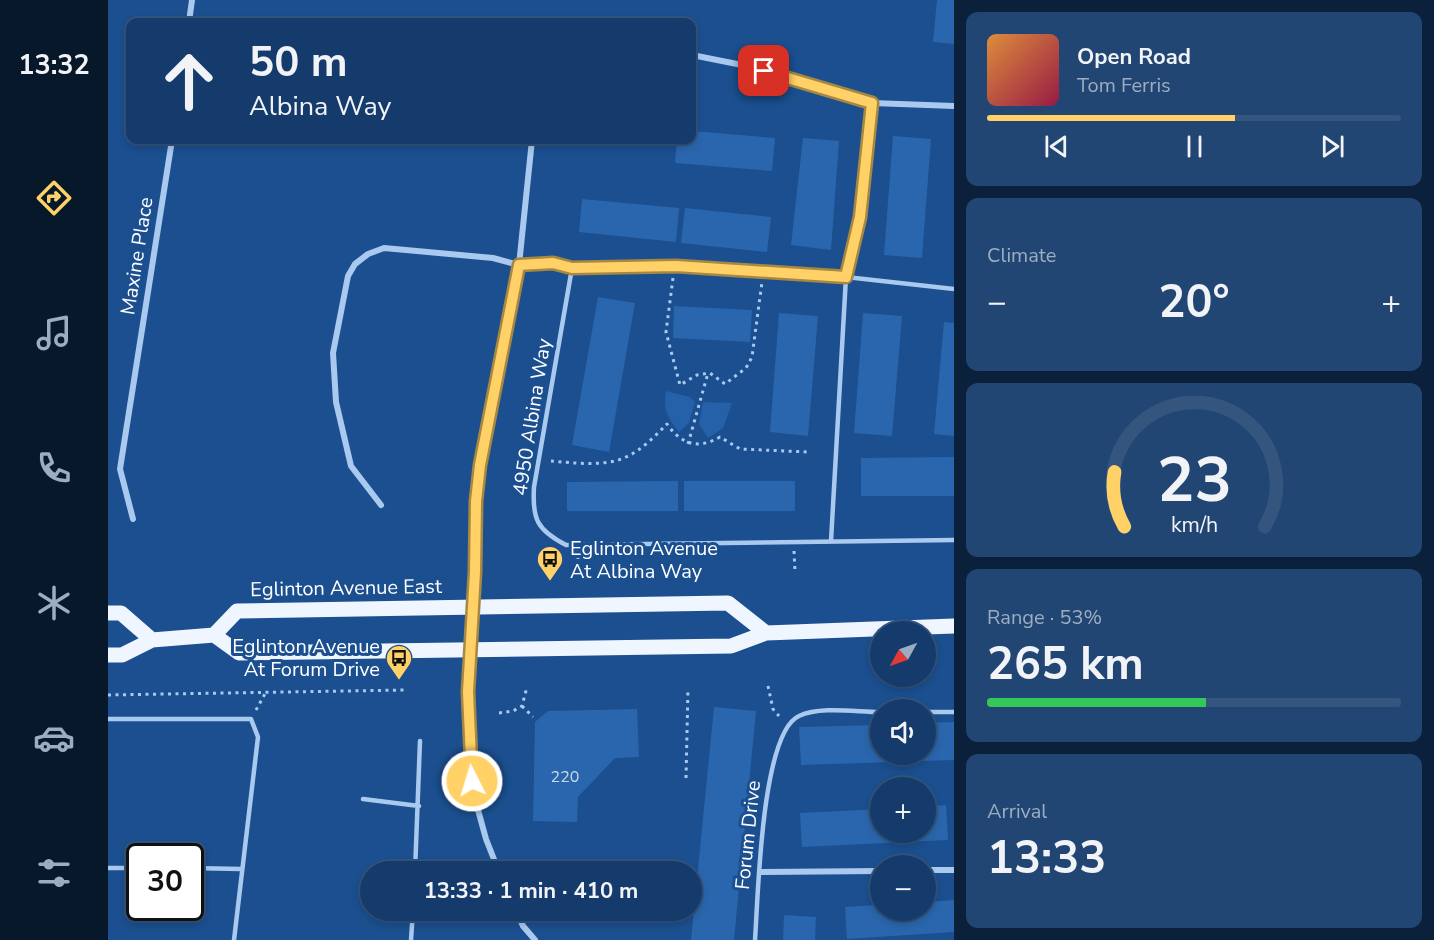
<!DOCTYPE html>
<meta charset="utf-8">
<style>
body{margin:0;font-family:"Nunito Sans",sans-serif;background:#214673;color:#f1f3f6;height:100vh;display:flex;flex-direction:column;font-size:22px;white-space:nowrap}
*{box-sizing:border-box;margin:0}
p{font-size:20px;color:#9dadc1}
.icon{flex:none;width:33px;height:33px;fill:none;stroke:currentColor;stroke-width:2;stroke-linecap:round;stroke-linejoin:round}
.map{position:relative;flex:1;overflow:hidden}
.side{display:flex;flex-direction:column;gap:12px;padding:12px;background:#0b203b;width:480px}
.side>*{flex:none}
.top-card{position:absolute;left:18px;top:18px;width:570px;height:126px;border-radius:12px;box-shadow:0 3px 9px #0003,0 0 0 2px #33557e;background:#143b6b;color:#f1f3f6;overflow:hidden}
.needle{width:39px;rotate:230deg}
.controls{position:absolute;left:762px;top:621px;display:grid;gap:12px}
.controls a{display:grid;place-items:center;width:66px;height:66px;border-radius:50%;background:#143b6b;box-shadow:0 3px 9px #0003,0 0 0 2px #33557e;font-size:30px}
.speed{position:absolute;left:18px;top:843px;display:flex;gap:12px;font-size:30px;font-weight:700;text-align:center}
.speed>*{display:grid;place-content:center;width:78px;height:78px;border-radius:50%;background:#143b6b;box-shadow:0 3px 9px #0003,0 0 0 2px #33557e;line-height:1}
.speed .limit{border:3px solid #111;border-radius:9px;background:#fff;color:#111}
.pin{position:absolute;display:grid;place-items:center;width:51px;height:51px;color:#fff;margin:-26px;border-radius:12px;box-shadow:0 3px 9px #0006}
.me{position:absolute;width:66px;margin:-33px;rotate:355deg;stroke-linejoin:round;filter:drop-shadow(0 0 4px #0008)}
.turn{display:flex;align-items:center;gap:21px;height:126px;padding:0 24px;font-size:27px}
.turn .icon{width:78px;height:78px;stroke-width:2.5}
.turn b{display:block;font-size:42px;line-height:51px}
.big{font-size:45px;font-weight:700;line-height:1.1}
.side .widget{flex:1;display:flex;flex-direction:column;justify-content:center;gap:9px;min-width:0;padding:0 21px;border-radius:12px;background:#214673}
.side .dial{align-items:center;gap:0}
.dial svg{height:156px;overflow:visible;fill:none;stroke:#33557e;stroke-width:7;stroke-linecap:round;text-anchor:middle}
.dial text{fill:#f1f3f6;stroke:none}
.song{display:flex;align-items:center;gap:18px}
.cover{width:72px;height:72px;border-radius:9px;background:linear-gradient(135deg,hsl(30 70% 55%),hsl(340 70% 35%))}
.played{height:6px;border-radius:3px;background:linear-gradient(90deg,#ffd166 60%,#33557e 60%)}
.keys{display:flex;justify-content:space-around;direction:ltr}
.heat{display:flex;justify-content:space-between;align-items:center;font-size:33px;direction:ltr}
.charge{height:9px;border-radius:4px;background:linear-gradient(90deg,#34c759 53%,#33557e 0)}
.trip{position:absolute;left:252px;top:861px;width:342px;height:60px;border-radius:30px;background:#143b6b;box-shadow:0 3px 9px #0003,0 0 0 2px #33557e;font-weight:700;line-height:60px;text-align:center}
main{display:flex;flex:1;min-height:0}
.menu{display:flex;flex-direction:column;width:108px;justify-content:space-around;align-items:center;background:#08182b;color:#9dadc1}
.menu .icon{width:42px;height:42px}
.menu .on{color:#ffd166}
.menu b{font-size:27px;color:#f1f3f6}
.map>svg:first-child{display:block}
.green{fill:#2461a8}
.building{fill:#2a66ad}
.lines{fill:none;stroke-linecap:round;stroke-linejoin:round}
.path{stroke:#a9c9ee;stroke-width:3;stroke-dasharray:3 4.5;stroke-linecap:butt}
.lane{stroke:#a9c9ee;stroke-width:4.5}
.street{stroke:#a9c9ee;stroke-width:6}
.primary{stroke:#f0f6ff;stroke-width:15}
.route-casing{stroke:#a68842;stroke-width:15}
.route{stroke:#ffd166;stroke-width:10}
.labels{text-anchor:middle;dominant-baseline:central;stroke-width:6;stroke-linejoin:round;paint-order:stroke}
.number-label{font-size:16px;fill:#cad9ea}
.street-label{font-size:20px;fill:#fff;stroke:#1b4f8f}
.poi-label{font-size:20px;fill:#fff;stroke:#1b4f8f;text-anchor:start}
</style>
<main>
<nav class="menu">
<b>13:32</b>
<svg class="icon on" aria-label="directions" viewBox="0 0 24 24"><path d="M12 3l9 9-9 9-9-9zM9 14v-3h6M13 9l2 2-2 2"/></svg>
<svg class="icon" aria-label="music" viewBox="0 0 24 24"><path d="M9 18V5l10-2v13"/><circle cx="6" cy="18" r="3"/><circle cx="16" cy="16" r="3"/></svg>
<svg class="icon" aria-label="phone" viewBox="0 0 24 24"><path d="M5 4h4l2 5-3 2q2 4 5 5l2-3 5 2v4C11 20 4 13 5 4z"/></svg>
<svg class="icon" aria-label="climate" viewBox="0 0 24 24"><path d="M12 3v18M4 7l16 10M4 17L20 7"/></svg>
<svg class="icon" aria-label="car" viewBox="0 0 24 24"><path d="M5 17H2v-5l4-1 3-4h7l3 4 3 1v5h-3M9 17h6M6 11h13"/><circle cx="7" cy="17" r="2"/><circle cx="17" cy="17" r="2"/></svg>
<svg class="icon" aria-label="filters" viewBox="0 0 24 24"><path d="M4 7h16M4 17h16"/><circle cx="9" cy="7" r="2"/><circle cx="15" cy="17" r="2"/></svg>
</nav>
<div class="map">
<svg width="846" height="940" viewBox="0 0 846 940">
<rect width="100%" height="100%" fill="#1b4f8f"/>
<path class="green" d="M558,391L582,397L587,402L581,423L571,432C559,417 555,409 558,391Z
M595,402L624,403L615,428L600,438L591,424Z"/>
<path class="building" d="M829,0H846V44L825,42Z
M584,131L667,138L664,171L567,163L569,140H584Z
M785,136L823,139L814,258L776,255Z
M695,138L731,141L723,250L683,245Z
M488,140H560V144L488,141Z
M474,199L571,208L568,242L471,232Z
M577,208L663,217L659,252L573,243Z
M490,297L527,303L501,452L464,445Z
M566,306L644,310L642,342L565,338Z
M671,313L710,316L700,436L662,432Z
M755,313L794,316L784,436L746,433Z
M836,322L846,323V436L826,434Z
M846,457V496H753V458Z
M570,481V511H459V482Z
M576,481H687V511H576Z
M606,707L648,711L626,940H583Z
M529,709L531,757L507,758L470,797L469,822L425,821L427,722L440,711Z
M846,722V760L693,765L691,727L772,725V754H818V723Z
M838,805L840,840L694,847L692,813L772,809V832H818V806Z
M846,900V932L739,939L737,907L772,905V910H818V902Z
M676,915L708,917L707,940H675Z"/>
<g class="lines">
<path class="path" d="M565,278L558,332L572,385L589,375L602,373L617,384L638,368L644,357L654,282
M580,444L600,373
M443,461C465,463 498,467 518,457C534,450 547,436 559,424C573,444 590,450 612,437L632,449L700,452
M686,551L687,571
M470,574V556
M660,686L665,709L671,716
M0,695L297,690
M414,706L425,717
M148,710L158,692
M391,713L405,711L414,706L419,687
M578,778L580,688"/>
<path class="lane" d="M411,265L445,263L464,268L568,266L738,277L846,289
M464,268L426,487C424,519 429,530 458,545L846,540
M723,541L738,277L752,217L764,103
M818,712H846
M0,719H143L150,737L126,940
M255,799L311,806
M0,868H32
M82,868L133,869
M307,872L312,741
M303,940L305,910
M647,940C650,899 653,733 691,716C713,706 748,712 772,712"/>
<path class="street" d="M81,22L84,0
M584,55L634,65L764,103L846,106
M273,505L243,466L228,402L225,353L240,276L247,264L260,254L276,248L385,258L411,265
M25,519L12,469L64,140
M818,870H846
M391,872L378,839L367,799L361,743L360,692L372,465L411,265L424,140
M652,872L772,871
M408,910L415,926L427,940"/>
<path class="primary" d="M0,613H13L44,640
M106,635L131,653L623,646L658,633L846,626
M0,655H14L44,640L106,635L129,611L620,603L658,633"/>
</g>
<g class="lines">
<g class="route-casing">
<path id="route" d="M364,781L360,692L367,572L368,501L372,465L411,265L445,263L464,268L568,266L738,277L752,217L764,103L656,71"/>
</g>
<use href="#route" class="route"/>
</g>
<defs>
<g id="bus-pin" transform="scale(1.35)"><path d="M0 17L-7.5 6A9.5 9.5 0 1 1 7.5 6Z" fill="#ffd166" stroke="#1b4f8f"/><path d="M-5-6H5V4H4V6H2V4H-2V6H-4V4H-5ZM-3.5-4V0h7V-4ZM-3.5 1.2v1.5H-2V1.2ZM2 1.2v1.5H3.5V1.2Z" fill="#111"/></g>
</defs>
<g fill-rule="evenodd">
<use href="#bus-pin" x="442" y="559"/>
<use href="#bus-pin" x="291" y="658"/>
</g>
<g class="labels">
<g class="number-label">
<text x="457" y="777">220</text>
</g>
<g class="street-label">
<text transform="translate(29 256) rotate(-81)">Maxine Place</text>
<text transform="translate(424 417) rotate(-81)">4950 Albina Way</text>
<text transform="translate(238 588) rotate(-1)">Eglinton Avenue East</text>
<text transform="translate(640 835) rotate(-84)">Forum Drive</text>
</g>
<g class="poi-label">
<text x="462" y="548">Eglinton Avenue<tspan x="462" dy="23">At Albina Way</tspan></text>
<text x="272" y="646" text-anchor="end">Eglinton Avenue<tspan x="272" dy="23">At Forum Drive</tspan></text>
</g>
</g>
</svg>
<div class="controls">
<a><svg class="needle" viewBox="-14 -14 28 28"><path d="M0-13l5 13h-10z" fill="#e53935"/><path d="M0 13l5-13h-10z" fill="#9dadc1"/></svg></a>
<a><svg class="icon" aria-label="sound" viewBox="0 0 24 24"><path d="M4 9h4l5-4v14l-5-4H4zM17 9q2 3 0 6"/></svg></a>
<a>+</a>
<a>−</a>
</div>
<div class="speed"><div class="limit">30</div></div>
<div class="pin" style="left:656px;top:71px;background:#d93025"><svg class="icon" aria-label="arrive" viewBox="0 0 24 24"><path d="M6 21V4h12l-3 4 3 4H6"/></svg></div>
<svg class="me" style="left:364px;top:781px" viewBox="-20 -20 40 40"><circle r="17" fill="#ffd166" stroke="#fff" stroke-width="3"/><path d="M0-11L8 9 0 5-8 9z" fill="#fff"/></svg>
<div class="trip">13:33 · 1 min · 410 m</div>
<div class="top-card">
<div class="turn"><svg class="icon" aria-label="ahead" viewBox="0 0 24 24"><path d="M12 20V5M6 11l6-6 6 6"/></svg><div><b>50 m</b>Albina Way</div></div>
</div>
</div>
<section class="side">
<div class="widget">
<div class="song"><i class="cover"></i><div><b>Open Road</b><p>Tom Ferris</p></div></div>
<div class="played"></div>
<div class="keys"><svg class="icon" aria-label="previous" viewBox="0 0 24 24"><path d="M18 5L8 12l10 7zM5 5v14"/></svg><svg class="icon" aria-label="pause" viewBox="0 0 24 24"><path d="M8 5v14M16 5v14"/></svg><svg class="icon" aria-label="next" viewBox="0 0 24 24"><path d="M6 5l10 7-10 7zM19 5v14"/></svg></div>
</div>
<div class="widget"><p>Climate</p>
<div class="heat"><a>−</a><b class="big">20°</b><a>+</a></div>
</div>
<div class="widget dial"><svg viewBox="0 0 100 80">
<path d="M14 69A42 42 0 1 1 86 69"/>
<path d="M14 69A42 42 0 0 1 9 41" stroke="#ffd166"/>
<text x="50" y="56" font-size="32" font-weight="700">23</text>
<text x="50" y="72" font-size="11">km/h</text>
</svg></div>
<div class="widget"><p>Range · 53%</p><b class="big">265 km</b><div class="charge"></div></div>
<div class="widget"><p>Arrival</p><b class="big">13:33</b></div>
</section>
</main>
